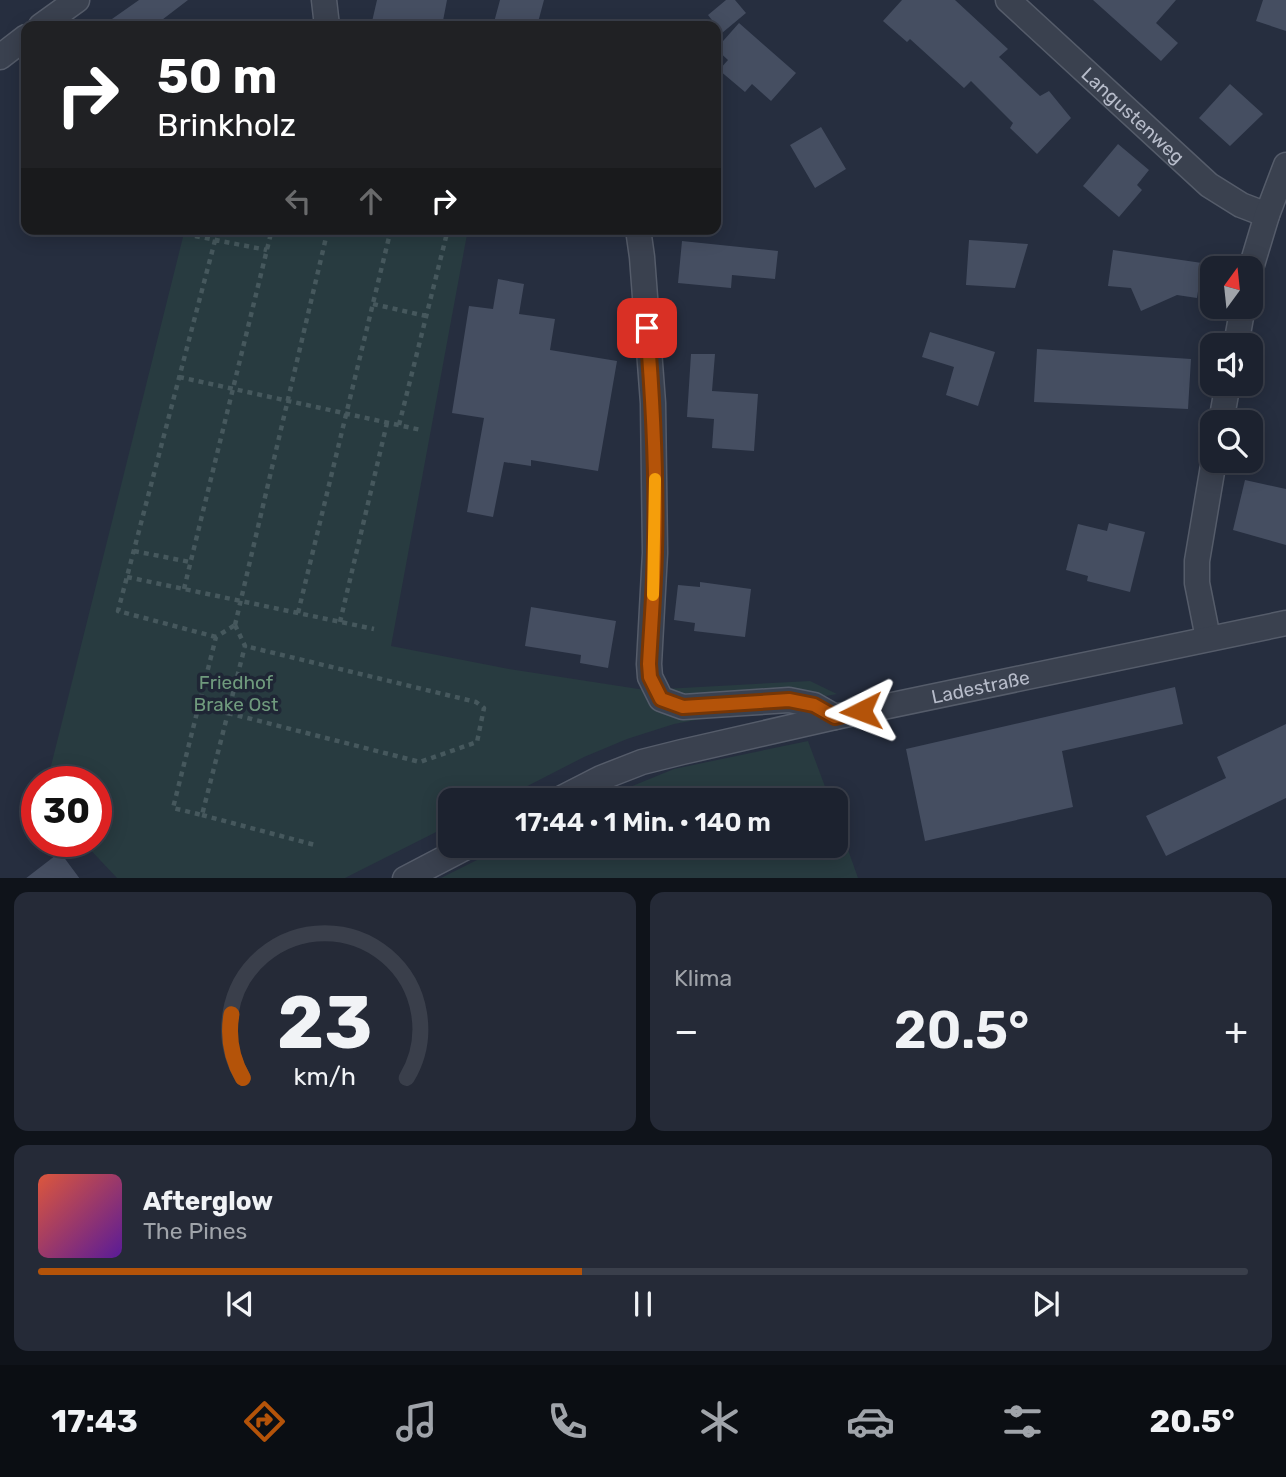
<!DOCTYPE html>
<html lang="de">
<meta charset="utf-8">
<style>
body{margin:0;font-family:Rubik,sans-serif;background:#252a37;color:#f1f3f6;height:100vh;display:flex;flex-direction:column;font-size:26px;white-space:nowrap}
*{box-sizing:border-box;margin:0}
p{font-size:23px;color:#a0a4aa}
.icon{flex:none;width:38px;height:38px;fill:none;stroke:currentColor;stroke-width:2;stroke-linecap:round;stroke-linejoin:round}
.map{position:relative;height:878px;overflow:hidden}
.details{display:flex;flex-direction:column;gap:14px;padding:14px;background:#0f131a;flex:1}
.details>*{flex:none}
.hud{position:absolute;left:21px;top:21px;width:700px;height:214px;border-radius:14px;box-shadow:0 4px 18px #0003,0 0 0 2px #3a3f4b;background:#202124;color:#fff;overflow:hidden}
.needle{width:46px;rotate:15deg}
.tools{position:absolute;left:1200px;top:256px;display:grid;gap:14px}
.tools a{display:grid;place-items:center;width:63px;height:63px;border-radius:14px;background:#1c222f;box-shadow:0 4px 18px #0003,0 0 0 2px #3a3f4b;font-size:35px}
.speed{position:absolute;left:21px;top:766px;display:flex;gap:14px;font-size:35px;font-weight:700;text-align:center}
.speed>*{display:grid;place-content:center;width:91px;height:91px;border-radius:50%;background:#1c222f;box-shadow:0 4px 18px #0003,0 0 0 2px #3a3f4b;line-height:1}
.speed .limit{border:10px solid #d22;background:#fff;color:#111}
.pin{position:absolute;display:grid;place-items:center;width:60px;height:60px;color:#fff;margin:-30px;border-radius:14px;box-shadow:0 4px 10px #0006}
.me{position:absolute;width:77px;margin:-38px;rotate:267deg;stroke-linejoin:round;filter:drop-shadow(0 0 5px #0008)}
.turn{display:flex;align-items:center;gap:24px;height:147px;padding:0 21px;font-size:32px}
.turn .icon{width:91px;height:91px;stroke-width:2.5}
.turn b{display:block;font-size:49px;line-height:60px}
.lanes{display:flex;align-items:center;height:66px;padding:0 21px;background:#0003;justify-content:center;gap:35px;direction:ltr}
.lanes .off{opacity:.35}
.big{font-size:52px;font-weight:600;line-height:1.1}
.details .widget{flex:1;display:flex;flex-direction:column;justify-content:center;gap:10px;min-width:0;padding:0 24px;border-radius:14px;background:#252a37}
.details .dial{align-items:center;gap:0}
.dial svg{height:182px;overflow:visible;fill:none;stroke:#3a3f4b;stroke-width:7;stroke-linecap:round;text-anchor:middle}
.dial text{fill:#f1f3f6;stroke:none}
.song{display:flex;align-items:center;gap:21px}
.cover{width:84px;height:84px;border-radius:10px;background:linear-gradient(135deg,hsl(10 70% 55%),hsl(270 70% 35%))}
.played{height:7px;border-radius:4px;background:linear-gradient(90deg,#b45309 45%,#3a3f4b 45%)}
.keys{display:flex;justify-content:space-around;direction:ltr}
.heat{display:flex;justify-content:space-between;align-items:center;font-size:38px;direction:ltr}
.details .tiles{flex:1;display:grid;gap:14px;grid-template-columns:1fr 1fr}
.widget:last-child{grid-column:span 2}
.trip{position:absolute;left:438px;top:788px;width:410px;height:70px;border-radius:14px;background:#1c222f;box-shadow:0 4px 18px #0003,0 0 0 2px #3a3f4b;font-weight:600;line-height:70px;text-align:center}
.dock{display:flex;height:112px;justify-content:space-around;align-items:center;background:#0b0e13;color:#a0a4aa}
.dock .icon{width:49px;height:49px}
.dock .current{color:#b45309}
.dock b{font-size:32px;color:#f1f3f6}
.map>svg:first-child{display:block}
.green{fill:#283b40}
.building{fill:#454e61}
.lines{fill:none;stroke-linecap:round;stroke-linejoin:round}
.minor-casing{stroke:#555c6a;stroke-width:27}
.path{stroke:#46585d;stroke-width:4.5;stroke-dasharray:5 5;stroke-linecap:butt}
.minor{stroke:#3a414f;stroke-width:24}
.route-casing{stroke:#753606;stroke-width:18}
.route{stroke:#b45309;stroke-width:12}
.slow{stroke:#f59e0b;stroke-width:12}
.labels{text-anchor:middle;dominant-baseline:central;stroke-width:7;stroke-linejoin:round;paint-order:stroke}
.street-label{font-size:19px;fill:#b7bcca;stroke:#1f2635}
.park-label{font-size:19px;fill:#6f9a7d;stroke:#1f2635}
</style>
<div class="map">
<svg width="1286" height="879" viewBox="0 0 1286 879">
<rect width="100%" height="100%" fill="#262e3f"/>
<path class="green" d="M185,229H468L391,646L509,669L645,690L810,681L837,694L674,724L627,739L584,757L500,800H450V825L345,878H117L83,842H96V782H47Z
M808,741L830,800H598L674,769Z
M835,813L858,878H441L507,845H835Z"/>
<path class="building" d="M139,0H188L154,26H102Z
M377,0H447L442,26H371Z
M500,0H544L537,26H493Z
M726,0H735L746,13L722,33L708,15Z
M902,0H955L1008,49L999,57L1040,96L1049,91L1071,118L1037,154L1010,128L1013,123L971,81L964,88L910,39L907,42L883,21Z
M1093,0H1176L1156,23L1178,43L1161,61Z
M1263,0H1286V31L1256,21Z
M739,23L796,73L771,101L752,84L745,92L719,70L728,60L716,49Z
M1230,84L1263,114L1230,146L1199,118Z
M821,127L846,169L815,188L790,145Z
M1118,144L1149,170L1137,185L1142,190L1119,217L1083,186Z
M969,240L1028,244L1015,288L966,285Z
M682,241L778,251L775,279L732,275L731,288L678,283Z
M1113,250L1202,263L1197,298L1177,295L1141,311L1131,288L1108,286Z
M498,279L524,284L519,314L555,319L550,350L617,361L598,471L531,460V466L504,462L493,517L467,512L484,418L452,413L469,306L493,309Z
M930,332L995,352L978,406L946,395L954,367L922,357Z
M1037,349L1191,359L1188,409L1034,402Z
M691,354H715L712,391L758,394L754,451L712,448L714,419L687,417Z
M1245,480L1286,489V545L1233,530Z
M1109,523L1145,532L1130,592L1087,581L1088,576L1066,570L1078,524L1107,531Z
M700,582L751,589L745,637L694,631L695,623L674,620L678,585L700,587Z
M531,607L616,621L608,668L580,663L581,655L525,646Z
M1175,687L1183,724L1062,751L1073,807L925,841L906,749Z
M1286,724V798L1166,856L1146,816L1226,778L1217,757Z
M60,852L80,879H25Z"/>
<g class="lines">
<g class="minor-casing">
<g id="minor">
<path d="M324,0L327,26"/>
<path id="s1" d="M1008,0L1209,185L1241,205L1267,215"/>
<path d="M41,26L77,0"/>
<path d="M0,57L26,37"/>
<path d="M638,229L642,257L653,403L655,553L649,664L650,677L661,699L683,707L789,700L814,705L835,717"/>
<path d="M1251,268L1267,215L1286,165"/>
<path d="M1236,345L1243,306"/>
<path d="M1221,422L1228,383"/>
<path d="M1208,638L1197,583V561L1214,460"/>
<path id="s2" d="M558,800L601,778L642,762L682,752L835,717L1286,623"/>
<path d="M405,879L470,845"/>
</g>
</g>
<path class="path" d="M195,236L267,250
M373,304L426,316
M179,377L421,430
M399,425L448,229
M134,551L190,562
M127,577L374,629
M184,589L272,229
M298,613L391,229
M340,622L387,423
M235,625L245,646L202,815L173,808L216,637Z
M235,625L328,229
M216,637L118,611L218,229
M228,713L420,762L477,742L484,708L476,702L245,646
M202,815L315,845"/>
<use href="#minor" class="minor"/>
</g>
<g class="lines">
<g class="route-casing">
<path id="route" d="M647,328C653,402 657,477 655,552C654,590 651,627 649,664L650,677L661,699L683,707L789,700L814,705L835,717L861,711"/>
</g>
<use href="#route" class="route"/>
<path class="slow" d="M653,595L655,479"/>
</g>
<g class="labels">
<g class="street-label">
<text stroke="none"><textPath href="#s1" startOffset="170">Langustenweg</textPath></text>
<text stroke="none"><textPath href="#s2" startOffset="439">Ladestraße</textPath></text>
</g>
<g class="park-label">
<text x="236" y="682">Friedhof<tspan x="236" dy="22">Brake Ost</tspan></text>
</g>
</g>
</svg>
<div class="tools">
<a><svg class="needle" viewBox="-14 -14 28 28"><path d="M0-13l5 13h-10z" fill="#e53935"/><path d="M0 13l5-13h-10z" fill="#a0a4aa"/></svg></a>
<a><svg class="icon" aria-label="sound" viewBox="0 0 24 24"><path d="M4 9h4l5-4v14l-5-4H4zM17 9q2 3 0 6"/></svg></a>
<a><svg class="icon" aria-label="search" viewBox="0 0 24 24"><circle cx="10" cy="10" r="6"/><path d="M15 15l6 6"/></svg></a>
</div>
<div class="speed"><div class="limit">30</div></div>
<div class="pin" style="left:647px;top:328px;background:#d93025"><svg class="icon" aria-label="arrive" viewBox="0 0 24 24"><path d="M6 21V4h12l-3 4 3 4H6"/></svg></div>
<svg class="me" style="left:861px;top:711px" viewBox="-20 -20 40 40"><path d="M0-17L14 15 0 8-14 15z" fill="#b45309" stroke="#fff" stroke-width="4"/></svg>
<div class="trip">17:44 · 1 Min. · 140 m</div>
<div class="hud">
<div class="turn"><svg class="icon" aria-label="right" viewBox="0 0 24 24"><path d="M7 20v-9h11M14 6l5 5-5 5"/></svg><div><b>50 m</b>Brinkholz</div></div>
<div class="lanes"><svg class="icon off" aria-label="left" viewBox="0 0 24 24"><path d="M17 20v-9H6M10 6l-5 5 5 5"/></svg><svg class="icon off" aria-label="ahead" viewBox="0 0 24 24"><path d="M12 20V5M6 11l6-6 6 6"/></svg><svg class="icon" aria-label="right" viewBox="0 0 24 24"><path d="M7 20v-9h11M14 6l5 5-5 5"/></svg></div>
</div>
</div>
<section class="details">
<div class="tiles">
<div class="widget dial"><svg viewBox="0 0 100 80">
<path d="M14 69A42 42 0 1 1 86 69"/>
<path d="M14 69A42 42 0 0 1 9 41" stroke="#b45309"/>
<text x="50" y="56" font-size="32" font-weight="700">23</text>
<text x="50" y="72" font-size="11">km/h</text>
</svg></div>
<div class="widget"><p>Klima</p>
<div class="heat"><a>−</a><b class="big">20.5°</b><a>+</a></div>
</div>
<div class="widget">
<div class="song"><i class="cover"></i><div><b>Afterglow</b><p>The Pines</p></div></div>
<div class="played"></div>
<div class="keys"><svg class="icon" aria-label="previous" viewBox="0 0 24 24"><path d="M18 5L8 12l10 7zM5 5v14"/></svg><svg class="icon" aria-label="pause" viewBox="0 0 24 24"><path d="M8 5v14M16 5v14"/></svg><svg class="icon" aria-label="next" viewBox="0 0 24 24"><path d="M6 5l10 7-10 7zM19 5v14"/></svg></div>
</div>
</div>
</section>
<nav class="dock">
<b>17:43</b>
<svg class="icon current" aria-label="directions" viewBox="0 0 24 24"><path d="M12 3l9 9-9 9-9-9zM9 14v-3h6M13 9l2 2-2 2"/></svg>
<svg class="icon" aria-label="music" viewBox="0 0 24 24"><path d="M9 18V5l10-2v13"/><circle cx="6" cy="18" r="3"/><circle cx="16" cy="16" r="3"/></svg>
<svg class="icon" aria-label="phone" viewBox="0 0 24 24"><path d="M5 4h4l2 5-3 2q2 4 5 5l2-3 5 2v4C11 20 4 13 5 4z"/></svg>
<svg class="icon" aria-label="climate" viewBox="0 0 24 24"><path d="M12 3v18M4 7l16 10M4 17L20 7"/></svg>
<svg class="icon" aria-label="car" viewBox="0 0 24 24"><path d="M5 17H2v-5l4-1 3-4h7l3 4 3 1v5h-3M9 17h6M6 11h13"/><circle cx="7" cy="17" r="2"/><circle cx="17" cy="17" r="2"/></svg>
<svg class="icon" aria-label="filters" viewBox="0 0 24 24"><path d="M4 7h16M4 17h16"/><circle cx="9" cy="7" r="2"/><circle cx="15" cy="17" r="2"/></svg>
<b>20.5°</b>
</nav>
